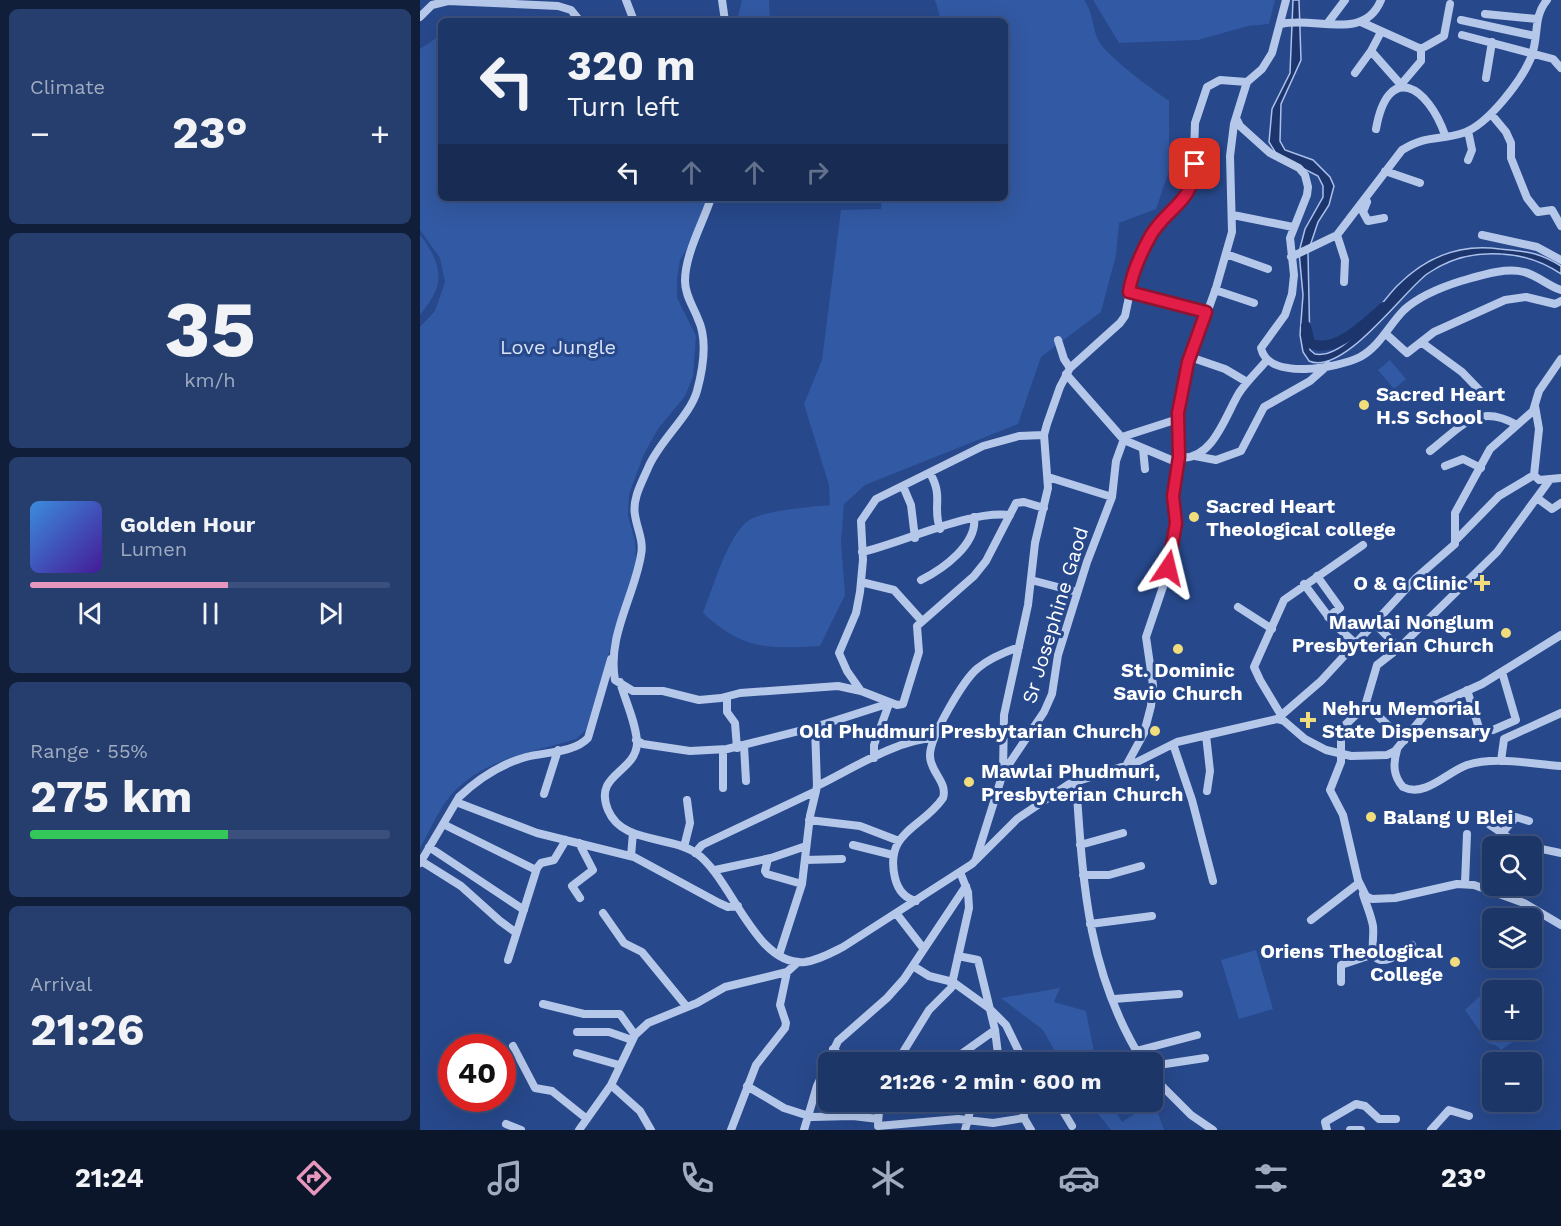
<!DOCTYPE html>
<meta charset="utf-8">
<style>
body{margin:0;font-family:"Work Sans",sans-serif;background:#253e6e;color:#f1f3f6;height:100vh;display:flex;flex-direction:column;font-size:22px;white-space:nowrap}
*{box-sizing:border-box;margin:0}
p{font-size:20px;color:#a0abc0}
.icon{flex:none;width:33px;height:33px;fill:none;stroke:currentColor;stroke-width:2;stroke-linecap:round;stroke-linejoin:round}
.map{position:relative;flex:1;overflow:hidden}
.panel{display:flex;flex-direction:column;gap:9px;padding:9px;background:#101e39;width:420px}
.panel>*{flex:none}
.top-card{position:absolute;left:18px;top:18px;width:570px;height:183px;border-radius:9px;box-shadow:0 6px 24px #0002,0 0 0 2px #3b507c;background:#1d3668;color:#f1f3f6;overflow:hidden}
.buttons{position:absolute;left:1062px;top:836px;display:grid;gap:12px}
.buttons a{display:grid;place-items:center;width:60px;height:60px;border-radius:9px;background:#1d3668;box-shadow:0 6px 24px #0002,0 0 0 2px #3b507c;font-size:30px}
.speed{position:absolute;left:18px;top:1034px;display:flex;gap:12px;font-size:30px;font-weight:700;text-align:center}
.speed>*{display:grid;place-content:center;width:78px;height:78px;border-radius:50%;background:#1d3668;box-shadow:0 6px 24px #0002,0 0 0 2px #3b507c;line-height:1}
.speed .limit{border:9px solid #d22;background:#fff;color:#111}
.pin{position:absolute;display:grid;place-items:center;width:51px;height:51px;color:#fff;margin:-26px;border-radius:12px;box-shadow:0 3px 9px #0006}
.me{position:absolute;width:66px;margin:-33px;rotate:10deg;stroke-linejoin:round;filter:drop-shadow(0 0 4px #0008)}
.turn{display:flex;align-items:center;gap:21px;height:126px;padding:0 30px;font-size:27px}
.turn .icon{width:78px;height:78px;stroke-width:2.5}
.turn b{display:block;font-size:42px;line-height:51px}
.lanes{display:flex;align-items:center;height:57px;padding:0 30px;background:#0003;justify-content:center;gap:30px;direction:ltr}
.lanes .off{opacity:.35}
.big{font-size:45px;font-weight:700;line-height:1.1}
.panel .widget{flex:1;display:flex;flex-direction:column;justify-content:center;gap:9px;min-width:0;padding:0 21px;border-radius:9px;background:#253e6e}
.panel .dial{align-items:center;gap:0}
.dial b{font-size:78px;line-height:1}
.song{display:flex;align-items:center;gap:18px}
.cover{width:72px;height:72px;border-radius:9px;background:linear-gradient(135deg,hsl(210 70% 55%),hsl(260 70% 35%))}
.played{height:6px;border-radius:3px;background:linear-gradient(90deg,#e797bd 55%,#3b507c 55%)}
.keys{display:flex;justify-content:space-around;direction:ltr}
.heat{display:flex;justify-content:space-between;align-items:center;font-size:33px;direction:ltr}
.charge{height:9px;border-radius:4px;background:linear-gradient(90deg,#34c759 55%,#3b507c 0)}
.trip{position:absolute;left:398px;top:1052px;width:345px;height:60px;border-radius:9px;background:#1d3668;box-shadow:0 6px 24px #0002,0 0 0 2px #3b507c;font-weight:700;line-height:60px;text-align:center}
.menu{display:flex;height:96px;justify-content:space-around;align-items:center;background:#0c162a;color:#a0abc0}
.menu .icon{width:42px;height:42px}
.menu .selected{color:#e797bd}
.menu b{font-size:27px;color:#f1f3f6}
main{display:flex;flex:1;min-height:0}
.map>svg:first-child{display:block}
.green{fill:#3259a3}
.water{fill:#1c356c;stroke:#abc1ea;stroke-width:1.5}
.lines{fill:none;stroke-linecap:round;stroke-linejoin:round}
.river{stroke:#1c356c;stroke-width:10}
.minor{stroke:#b6c8ea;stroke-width:8}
.route-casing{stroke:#92132f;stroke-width:15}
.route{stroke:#e11d48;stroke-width:10}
.poi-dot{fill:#f2dd7c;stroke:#27488b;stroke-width:2}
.labels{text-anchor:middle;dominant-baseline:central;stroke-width:6;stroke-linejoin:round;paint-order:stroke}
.park-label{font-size:20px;fill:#dae4f8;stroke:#27488b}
.poi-label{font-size:20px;font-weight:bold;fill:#fff;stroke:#27488b;text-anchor:start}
.street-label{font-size:20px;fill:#fff;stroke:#27488b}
</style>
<main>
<section class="panel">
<div class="widget"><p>Climate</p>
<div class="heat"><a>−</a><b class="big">23°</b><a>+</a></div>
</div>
<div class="widget dial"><b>35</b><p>km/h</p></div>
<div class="widget">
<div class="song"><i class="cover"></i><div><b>Golden Hour</b><p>Lumen</p></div></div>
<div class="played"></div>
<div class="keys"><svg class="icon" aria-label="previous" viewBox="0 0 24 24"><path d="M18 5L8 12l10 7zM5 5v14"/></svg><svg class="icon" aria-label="pause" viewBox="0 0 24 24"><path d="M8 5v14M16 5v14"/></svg><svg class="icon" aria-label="next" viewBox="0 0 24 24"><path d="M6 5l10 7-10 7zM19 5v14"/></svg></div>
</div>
<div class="widget"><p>Range · 55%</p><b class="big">275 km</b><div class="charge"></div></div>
<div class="widget"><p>Arrival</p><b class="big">21:26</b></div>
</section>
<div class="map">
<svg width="1141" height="1130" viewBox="0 0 1141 1130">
<rect width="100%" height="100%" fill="#27488b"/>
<path class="green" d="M322,0H349L350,21H317Z
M515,0H664C673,12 672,26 678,40C687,57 732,89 749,101V171L736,209L699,223L696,255L681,312L621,357L598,424L445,485L424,504L421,542L425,595L400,646C348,649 323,650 283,613C292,590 308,535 328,521C343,510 391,507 410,505L409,485L384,404L402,360L421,210L461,209L462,198H585V21H521Z
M673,0H855L849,24L828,26L778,40L699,43Z
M21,35V198H287L276,234L260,260L257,278V298L276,336L273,376L265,396L238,429L224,454L209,494L208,515L215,541L216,562L166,730L156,739C111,753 64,758 31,795C18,810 10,831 0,848V327L15,311L25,282L20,258L0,230V49Z
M0,235C5,240 9,248 13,255C25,281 16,294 0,315Z
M970,360L986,379L974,389L958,370Z
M836,950L853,1009L819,1019L801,960Z
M1073,984L1078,990H1072V1029L1109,1030L1081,1050L1077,1046L1068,1043L1045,1010Z
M640,988L634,1002L666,1011L676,1062H641L623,1030L581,998Z
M668,1101H689L702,1122L719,1111V1101C738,1101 738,1115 744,1130H691Z"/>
<path class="water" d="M873,0H879L881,60L861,104L860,141L865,150L893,160L910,177L914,186L909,205L898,222L888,252L890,350L895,354C926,360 958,305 977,286C1005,258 1040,243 1080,249C1106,252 1117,251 1141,266V274C1122,261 1104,255 1081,254C1053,252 1030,258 1007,274C982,293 923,376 889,361L883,352L880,335L883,295L879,252L885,229L903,197V186L898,176L857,155L849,142L852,109L870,73Z"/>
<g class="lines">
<path class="river" d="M886,326L890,343C915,356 947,321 964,307"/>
<path class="minor" d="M206,0L214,21
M302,0L305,21
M1065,14L1117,19
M0,17L12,5L28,1L138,6L151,10L160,21
M1041,20L1115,36
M941,22L1001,49L1024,36L1030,4
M861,24C895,16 944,42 961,0
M907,24L925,0
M1042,35L1133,59L1141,68
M951,51L961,32
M935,73L951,51L982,86
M1066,78L1072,42
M984,81L1001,61V49
M1071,114L1086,132L1091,143V158L1107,198L1118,212L1132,210L1141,226
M816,118L820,126L850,153L879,168L885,175L888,187L887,195L870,238L874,275L872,294L865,315L841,348C848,381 918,368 940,357C960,346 969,325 984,310C998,297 1022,287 1041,281C1059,276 1085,267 1104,272C1117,275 1128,286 1141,290
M956,129C968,61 1008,86 1025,135
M1048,131L1052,150L1048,160
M965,171L1000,183
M291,198C283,223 265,254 265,281C265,295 273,306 278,319C288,340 283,369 277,391C270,416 239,441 228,468C222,482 212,499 215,515C217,529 224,541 221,555C214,597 187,636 195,680L213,691H243L279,700L301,698L320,693L418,686L441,691L477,705L483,704L499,652L497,626L554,576L566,561L596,503L604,502L624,508
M947,202L943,212L948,221L964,218
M813,215L873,227
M917,235L925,260L924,282
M1062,235L1117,247L1141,260
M806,254L848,269
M871,257L917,235L982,150C1009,134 1018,141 1043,133C1068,125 1103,79 1112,55C1119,34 1113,17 1127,0
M795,290L834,303
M709,292L786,312
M966,334L987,353L1014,332L1085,300L1106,297L1135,304L1141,301
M638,340L644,359L650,368
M1001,342L1042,372L1067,398
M770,357L805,369L827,382
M646,374L704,440L756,462
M1115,406L1119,429L1114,475L1119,480L1141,478
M723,449L725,469
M1010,451C1041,427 1057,402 1097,425
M775,456L796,460L821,451L844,407L890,381L908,365
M759,457C792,463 806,414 819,393C827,381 838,371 847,360
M1025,466L1043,459L1061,468
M510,473C524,498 512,506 520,529
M628,477L692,497
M1129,481L1077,552L979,648L957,665L945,706L921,729V762L910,790L923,815L938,880L946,896L952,899L975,898L1037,884L1054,885L1104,903L1141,925
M483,486L491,505L495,538
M1117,498L1132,509L1141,503
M1037,539L1079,496L1114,475
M442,552C485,542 549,510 590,515
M897,576L920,608L908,617
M501,580C523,569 558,544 554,517
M611,580L657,592
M441,582L474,590L501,620
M884,584L914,624L936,644
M818,607L852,629
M955,624L979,648
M200,682C205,700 217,725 217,744C215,773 173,774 188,810C202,844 249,835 276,853C312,878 335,967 385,962C399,960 411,953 423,947L552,864L597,819L649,784L717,762L757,742L857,719L864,721L885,739L906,750L931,756L967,755L975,751L1011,707L1062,684L1141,635
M1047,690L1060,731
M441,691L427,671L419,653L436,613L440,592L443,560L441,521L456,499L563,446L599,436L624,435
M307,697V712L315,723L317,748
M954,712L984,741
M861,715L840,680L834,667L864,600L943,545
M857,719L901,681L996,578L1035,544V513L1070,449L1113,411L1119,391L1141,359
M395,727L397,786
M1073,730L1096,720L1082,672
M786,735L790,771L787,791
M216,740L223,744L270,751L307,749L395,727L470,703
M753,744L772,800L793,881
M324,746L326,781
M977,750C973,764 973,776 983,787C1005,798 1027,772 1047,765C1076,756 1111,764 1141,766
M454,758V745L469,704
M1081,761L1084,739L1141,713
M706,766L724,733L731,706L733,685L726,637L747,575L756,528L753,489L759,457L758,413L765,374L796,288L812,232L810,156L814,124L827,82L842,69L852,53L866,0
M583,773L584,715L608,605L615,543L628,488L624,435L627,424L640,387L650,368L700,323L705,316L715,268L731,235L765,197L773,182L775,123L787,87L800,80L827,82
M656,781C663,884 667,972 723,1062
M303,788V750
M124,794L138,750
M36,802L117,833L214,857L299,903L308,907L318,906
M1064,817L1070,825L1098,844L1141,853
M389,820L440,826L479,841
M23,824L116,870
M1083,832L1096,817L1109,821
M159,843L173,870L152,886L160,898
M433,845L473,855
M660,845L703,833
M9,847L104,910
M264,847L270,823L267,800
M275,853L282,845L396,791L397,786C430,770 478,739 514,738
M211,856L213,833
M348,859L345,871L347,874L382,884
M556,859L583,773L624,712L632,694L638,655L667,562L692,497L696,461L705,436L758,419
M385,860L422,859
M1,861L41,886L80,921L95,932
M0,863L39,797C58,779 81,764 106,757C125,752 154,753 168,738L191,659
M295,870L351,858L386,846
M663,875H689L721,866
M1045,883L1047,834
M943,894C946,904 951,915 953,926C954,934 952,943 953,951C957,972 984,951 992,945
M496,901C484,898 478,890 475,878C464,831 502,829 523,798C528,782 510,772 510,756C509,738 544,679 558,668C570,658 585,652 599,647
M183,913L204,943L222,952L267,1007
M476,913L503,948
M891,920L939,883
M670,924L732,916
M359,955L382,884L390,816L396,791
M538,956L558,960L575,1030L579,1062
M88,960L117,868L121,863L134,860L146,840
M493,966L509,976L533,982L569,1008L586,1025L604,1062
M921,982V965L954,954
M694,999L759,994
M123,1004L164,1014H200L215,1035
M157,1032H189L212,1040
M93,1046L115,1088L132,1091L167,1119
M413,1049L427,1062
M716,1051L777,1035
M157,1053L199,1065
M477,1062L509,1010L531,988L549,908L548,892L540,872
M530,1062L575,1030
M732,1066L785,1058
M732,1076L771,1115L793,1130
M191,1085L220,1111L231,1130
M327,1086L364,1108L392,1117L433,1116L458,1119
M603,1101L604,1118L611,1130
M637,1101L652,1126
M458,1123L460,1101
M86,1124L101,1130
M458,1126L538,1119L573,1123L604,1118
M159,1130L191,1085L215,1035L228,1023L277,1003L305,987L367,972L378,962
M311,1130L336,1065L365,1028L366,1023L360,1005L367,972
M384,1130L397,1086L418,1041L467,998L484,979L546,886
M545,1130L553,1101
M907,1130L905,1122L936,1104L945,1106L959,1119H976
M930,1130H941
M1011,1130L1029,1110L1049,1116"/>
</g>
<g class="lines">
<g class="route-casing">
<path id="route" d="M748,568L756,523L753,496L759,457L758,413L768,362L786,312L709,292C712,272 721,253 731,235C748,207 774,202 775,164"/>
</g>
<use href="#route" class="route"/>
</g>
<g class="poi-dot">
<circle cx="944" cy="405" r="6"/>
<circle cx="774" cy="517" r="6"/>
<path d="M1059 574h6v6h6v6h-6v6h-6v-6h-6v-6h6z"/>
<circle cx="1086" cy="633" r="6"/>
<circle cx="758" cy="649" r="6"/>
<path d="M885 711h6v6h6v6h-6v6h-6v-6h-6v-6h6z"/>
<circle cx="735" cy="731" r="6"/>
<circle cx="549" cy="782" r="6"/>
<circle cx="951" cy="817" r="6"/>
<circle cx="1035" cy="962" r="6"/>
</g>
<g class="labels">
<g class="park-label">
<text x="138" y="347">Love Jungle</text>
</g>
<g class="poi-label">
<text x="956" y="394">Sacred Heart<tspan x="956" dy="23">H.S School</tspan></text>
<text x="786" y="506">Sacred Heart<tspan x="786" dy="23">Theological college</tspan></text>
<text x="1048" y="583" text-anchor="end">O &amp; G Clinic</text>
<text x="1074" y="622" text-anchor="end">Mawlai Nonglum<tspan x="1074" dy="23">Presbyterian Church</tspan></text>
<text x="758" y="670" text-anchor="middle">St. Dominic<tspan x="758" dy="23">Savio Church</tspan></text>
<text x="902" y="708">Nehru Memorial<tspan x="902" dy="23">State Dispensary</tspan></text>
<text x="723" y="731" text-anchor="end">Old Phudmuri Presbytarian Church</text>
<text x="561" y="771">Mawlai Phudmuri,<tspan x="561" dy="23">Presbyterian Church</tspan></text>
<text x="963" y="817">Balang U Blei</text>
<text x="1023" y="951" text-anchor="end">Oriens Theological<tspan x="1023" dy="23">College</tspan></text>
</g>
<g class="street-label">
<text transform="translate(635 615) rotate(-73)">Sr Josephine Gaod</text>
</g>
</g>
</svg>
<div class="buttons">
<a><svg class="icon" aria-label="search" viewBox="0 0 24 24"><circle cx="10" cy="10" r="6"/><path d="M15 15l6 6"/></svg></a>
<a><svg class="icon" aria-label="layers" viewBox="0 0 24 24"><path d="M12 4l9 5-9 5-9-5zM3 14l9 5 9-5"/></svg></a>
<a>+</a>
<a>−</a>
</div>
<div class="speed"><div class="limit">40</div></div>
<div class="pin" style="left:775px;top:164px;background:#d93025"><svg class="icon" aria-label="arrive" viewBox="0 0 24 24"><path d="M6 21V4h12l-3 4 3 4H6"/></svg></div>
<svg class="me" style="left:748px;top:568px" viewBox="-20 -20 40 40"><path d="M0-17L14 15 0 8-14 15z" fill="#e11d48" stroke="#fff" stroke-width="4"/></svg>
<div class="trip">21:26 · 2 min · 600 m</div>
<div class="top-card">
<div class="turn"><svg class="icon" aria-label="left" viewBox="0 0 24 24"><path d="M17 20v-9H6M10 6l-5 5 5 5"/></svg><div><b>320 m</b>Turn left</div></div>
<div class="lanes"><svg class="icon" aria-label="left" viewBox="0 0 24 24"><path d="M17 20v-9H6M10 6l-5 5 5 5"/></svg><svg class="icon off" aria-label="ahead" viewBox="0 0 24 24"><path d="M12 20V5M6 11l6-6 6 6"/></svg><svg class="icon off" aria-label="ahead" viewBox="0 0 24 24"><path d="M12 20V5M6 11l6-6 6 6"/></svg><svg class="icon off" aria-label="right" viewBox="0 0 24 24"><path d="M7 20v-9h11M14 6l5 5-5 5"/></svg></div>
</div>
</div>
</main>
<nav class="menu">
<b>21:24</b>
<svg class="icon selected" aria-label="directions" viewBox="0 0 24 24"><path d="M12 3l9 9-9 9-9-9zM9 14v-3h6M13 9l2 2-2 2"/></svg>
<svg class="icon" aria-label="music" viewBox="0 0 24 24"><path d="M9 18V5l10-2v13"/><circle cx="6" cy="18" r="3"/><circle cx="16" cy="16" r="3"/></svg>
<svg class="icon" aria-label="phone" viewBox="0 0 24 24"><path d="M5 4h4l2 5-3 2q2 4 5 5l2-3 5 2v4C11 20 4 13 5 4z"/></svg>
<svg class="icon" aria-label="climate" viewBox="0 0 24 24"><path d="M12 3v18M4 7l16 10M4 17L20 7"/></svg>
<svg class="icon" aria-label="car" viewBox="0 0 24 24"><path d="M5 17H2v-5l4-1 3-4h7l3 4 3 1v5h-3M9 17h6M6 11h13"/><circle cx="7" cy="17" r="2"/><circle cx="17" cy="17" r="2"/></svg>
<svg class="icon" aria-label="filters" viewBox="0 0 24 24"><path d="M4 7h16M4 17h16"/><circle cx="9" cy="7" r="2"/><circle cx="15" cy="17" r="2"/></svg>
<b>23°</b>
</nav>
